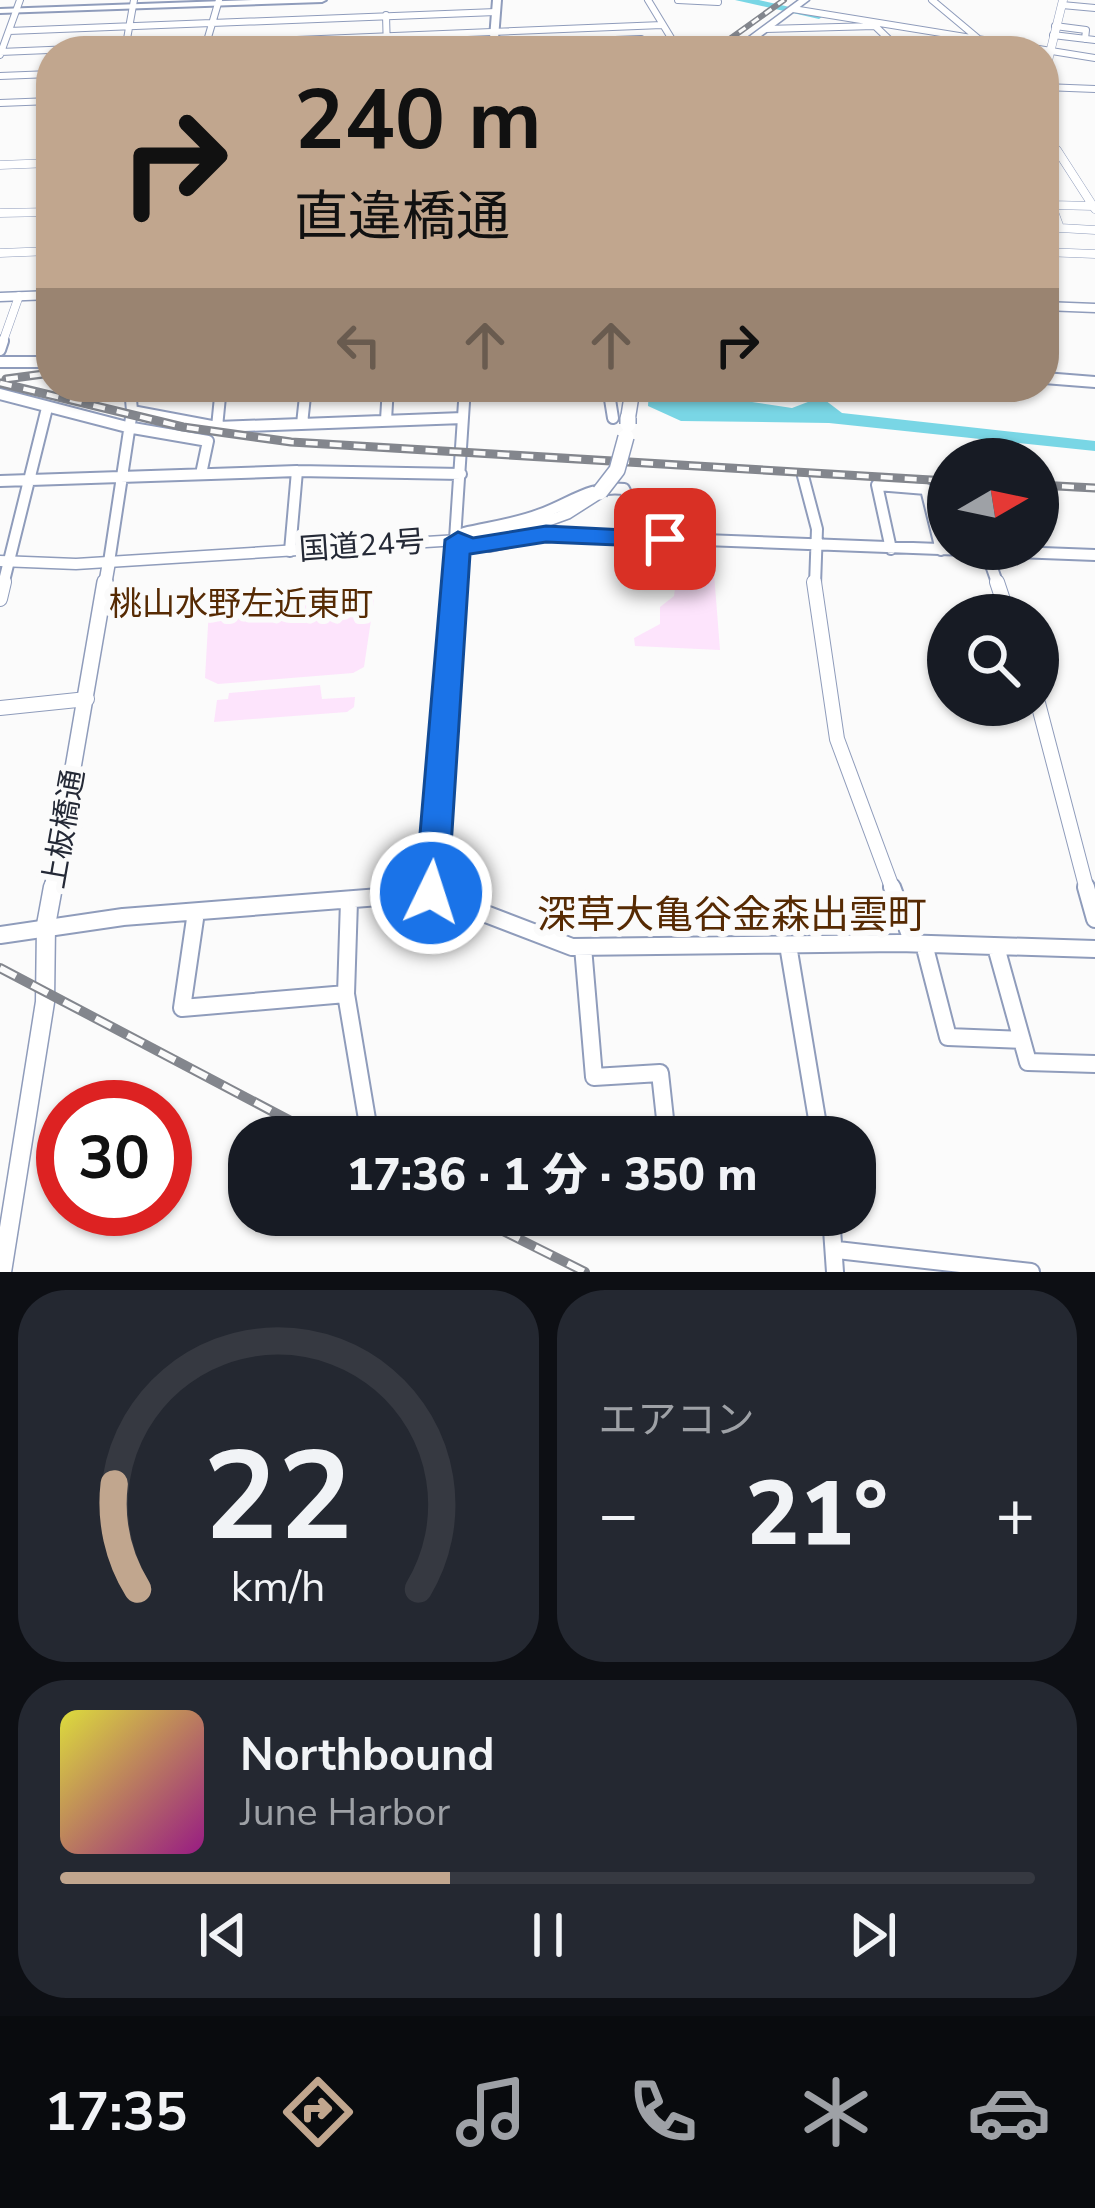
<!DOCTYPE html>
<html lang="ja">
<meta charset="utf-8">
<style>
body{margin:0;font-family:"Nunito Sans","Noto Sans JP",sans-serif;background:#242831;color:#f1f3f6;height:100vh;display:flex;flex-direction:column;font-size:45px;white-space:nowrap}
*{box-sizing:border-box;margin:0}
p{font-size:39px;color:#9ea1a6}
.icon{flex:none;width:66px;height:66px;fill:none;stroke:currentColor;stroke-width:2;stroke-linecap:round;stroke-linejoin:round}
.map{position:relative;height:1272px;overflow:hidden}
.sheet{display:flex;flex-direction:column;gap:18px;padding:18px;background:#0d0f14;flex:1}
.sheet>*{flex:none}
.guide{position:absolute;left:36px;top:36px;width:1023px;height:366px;border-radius:48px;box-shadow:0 3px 9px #0004;background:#c1a68e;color:#111;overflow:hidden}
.needle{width:78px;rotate:81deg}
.controls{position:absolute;left:927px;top:438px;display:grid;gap:24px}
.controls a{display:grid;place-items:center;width:132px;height:132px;border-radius:50%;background:#171b24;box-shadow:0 3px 9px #0004;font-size:60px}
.speed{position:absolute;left:36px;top:1080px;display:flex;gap:24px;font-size:60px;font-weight:700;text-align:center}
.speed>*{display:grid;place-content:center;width:156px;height:156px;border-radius:50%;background:#171b24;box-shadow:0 3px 9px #0004;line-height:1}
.speed .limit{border:18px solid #d22;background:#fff;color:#111}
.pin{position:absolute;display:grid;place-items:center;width:102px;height:102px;color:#fff;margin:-51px;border-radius:24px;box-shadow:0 6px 18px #0006}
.me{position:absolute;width:132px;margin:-66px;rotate:4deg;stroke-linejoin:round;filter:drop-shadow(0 0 9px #0008)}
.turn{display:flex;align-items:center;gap:42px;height:252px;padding:0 60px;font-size:54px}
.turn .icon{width:156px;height:156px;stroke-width:2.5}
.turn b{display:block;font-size:84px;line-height:102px}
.lanes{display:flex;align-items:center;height:114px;padding:0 60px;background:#0003;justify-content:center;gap:60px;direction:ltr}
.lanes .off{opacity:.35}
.big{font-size:90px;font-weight:800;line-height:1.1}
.sheet .widget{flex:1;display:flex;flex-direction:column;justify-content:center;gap:18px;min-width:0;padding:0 42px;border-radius:48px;background:#242831}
.sheet .dial{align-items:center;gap:0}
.dial svg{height:312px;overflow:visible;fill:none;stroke:#363941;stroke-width:7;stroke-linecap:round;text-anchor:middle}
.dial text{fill:#f1f3f6;stroke:none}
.song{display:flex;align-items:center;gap:36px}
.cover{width:144px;height:144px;border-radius:18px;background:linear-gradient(135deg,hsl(60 70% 55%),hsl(310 70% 35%))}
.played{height:12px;border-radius:6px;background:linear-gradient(90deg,#c1a68e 40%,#363941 40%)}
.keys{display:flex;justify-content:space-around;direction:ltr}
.heat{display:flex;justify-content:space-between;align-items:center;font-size:66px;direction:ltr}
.sheet .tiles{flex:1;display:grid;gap:18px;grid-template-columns:1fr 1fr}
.widget:last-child{grid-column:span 2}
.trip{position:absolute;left:228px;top:1116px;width:648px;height:120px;border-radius:48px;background:#171b24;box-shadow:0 3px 9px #0004;font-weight:800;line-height:120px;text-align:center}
.tabs{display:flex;height:192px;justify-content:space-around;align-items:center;background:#090b0e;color:#9ea1a6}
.tabs .icon{width:84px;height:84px}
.tabs .on{color:#c1a68e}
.tabs b{font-size:54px;color:#f1f3f6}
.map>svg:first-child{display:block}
.green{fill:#fde4fc}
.water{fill:#79d6e5}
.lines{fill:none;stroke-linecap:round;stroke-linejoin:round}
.river{fill:#79d6e5;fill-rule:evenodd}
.minor-far4-casing{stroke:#8f9cbb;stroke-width:8}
.minor-far3-casing{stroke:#8f9cbb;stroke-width:9}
.minor-far2-casing{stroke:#8f9cbb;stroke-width:14}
.minor-far1-casing{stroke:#8f9cbb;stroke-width:16}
.minor-casing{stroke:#8f9cbb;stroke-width:20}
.tertiary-far3-casing{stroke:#8f9cbb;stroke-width:9}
.tertiary-far2-casing{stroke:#8f9cbb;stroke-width:15}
.tertiary-far1-casing{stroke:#8f9cbb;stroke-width:18}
.tertiary-casing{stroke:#8f9cbb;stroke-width:21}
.secondary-casing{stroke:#8f9cbb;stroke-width:4}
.primary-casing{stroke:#8f9cbb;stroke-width:3}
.trunk-casing{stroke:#8f9cbb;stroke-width:3}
.minor-far4{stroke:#fff;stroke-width:6}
.minor-far3{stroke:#fff;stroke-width:8}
.minor-far2{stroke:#fff;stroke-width:10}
.minor-far1{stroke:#fff;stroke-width:14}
.minor{stroke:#fff;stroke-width:16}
.tertiary-far3{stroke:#fff;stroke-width:8}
.tertiary-far2{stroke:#fff;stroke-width:12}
.tertiary-far1{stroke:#fff;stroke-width:15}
.tertiary{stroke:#fff;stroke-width:18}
.secondary{fill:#fff;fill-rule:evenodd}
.primary{fill:#fff;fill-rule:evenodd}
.trunk{fill:#fff;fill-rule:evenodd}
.rail-far2-casing{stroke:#83868d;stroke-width:6}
.rail-far1-casing{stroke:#83868d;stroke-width:9}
.rail-casing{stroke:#83868d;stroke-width:10}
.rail-far2{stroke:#fbfbfb;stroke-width:3;stroke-dasharray:8;stroke-linecap:butt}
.rail-far1{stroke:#fbfbfb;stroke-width:4.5;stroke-dasharray:12;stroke-linecap:butt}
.rail{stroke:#fbfbfb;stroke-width:6;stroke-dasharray:18;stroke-linecap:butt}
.trunk-bridge-casing{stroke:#8f9cbb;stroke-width:18;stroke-linecap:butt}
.trunk-bridge{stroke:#fff;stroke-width:15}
.route{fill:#1a73e8;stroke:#114b97;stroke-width:3}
.labels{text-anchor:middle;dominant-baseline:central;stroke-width:12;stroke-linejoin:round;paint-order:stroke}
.street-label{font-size:30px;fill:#242936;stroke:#fbfbfb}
.neighbourhood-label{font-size:33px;fill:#562a03;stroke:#fbfbfb}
.near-neighbourhood-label{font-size:39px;fill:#562a03;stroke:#fbfbfb}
</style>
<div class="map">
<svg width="1095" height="1272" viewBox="0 0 1095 1272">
<rect width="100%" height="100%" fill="#fbfbfb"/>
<path class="green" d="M692,559L713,560L720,650L635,646L634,638L660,624V607L674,596L676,580L690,581Z
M353,588L354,596L370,595L374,600L364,667L353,673L218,684L205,678L209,608L215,607L216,614L290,608L300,599L340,597L343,589Z
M320,685L322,699L355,697L354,707L347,712L214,722L217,700L228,699L229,693Z"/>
<path class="water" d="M649,387H695L725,398L792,408L821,397L842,413L1095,441V451L829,423L681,421L648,406Z"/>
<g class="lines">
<path class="river" d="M735,0H759L825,15L819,19Z"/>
<g class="minor-far4-casing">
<path id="minor-far4" d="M648,0L679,51
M678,0L718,2
M932,0L993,51
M1062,5L1095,8
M793,9L1095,58
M386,15L387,51
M1055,26L1086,30L1085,39
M9,31L496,12
M1053,35L1095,40
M641,39L589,41L593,51L649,49
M739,48H898L875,26L766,29
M125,50L134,0
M204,51L219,0
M0,52L662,25
M0,55L20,0
M0,76L51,74
M1044,87L1095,89
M0,103L51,101
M1044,129L1059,153"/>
</g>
<g class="minor-far3-casing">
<path id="minor-far3" d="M1057,150L1095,209
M0,165L51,163
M1044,201H1050L1060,228H1044
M1052,205L1093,206
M0,213L51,212
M1060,228L1095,230
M1044,252L1095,254
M0,253L51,251
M2,344L19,296"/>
</g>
<g class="minor-far2-casing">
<path id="minor-far2" d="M0,350L3,341
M0,362H51
M1044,378L1095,382
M608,387L613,418
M0,394L127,427L208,441L201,474
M132,411L217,427L463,418
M386,420L388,387
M302,424L306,387
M217,427L221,387
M803,476L817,529L815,585
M0,481L297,471L461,474
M459,539L464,533C489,527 516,524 541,514C571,503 591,485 624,489L627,495L630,538
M458,540L490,546L546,534L1095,555
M891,549L877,485L926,489L941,550
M290,551L297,471
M986,551L998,585
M109,562L132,411L130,387
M3,585L47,408
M452,585L465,387"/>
</g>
<g class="minor-far1-casing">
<path id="minor-far1" d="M814,582L837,739L893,890
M997,582L1008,615
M0,599L4,582
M1038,703L1087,890
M0,708L87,699
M431,890L452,582"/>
</g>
<g class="minor-casing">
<path id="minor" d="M892,887L913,943
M1086,887L1095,919
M431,893V887
M349,901L346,994L370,1137
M196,912L182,1008L346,994
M0,935L123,917L431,893L572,947L899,943L1095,949
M924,944L948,1037L1022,1040
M788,945L820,1137
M583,947L594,1077L660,1073L667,1137
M996,947L1028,1062L1095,1064
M831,1215L835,1272
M837,1250L1031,1272"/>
</g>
<g class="tertiary-far3-casing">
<path id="tertiary-far3" d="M1044,77L1063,0"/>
</g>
<g class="tertiary-far2-casing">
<path id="tertiary-far2" d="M105,585L109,562"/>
</g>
<g class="tertiary-far1-casing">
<path id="tertiary-far1" d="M52,890L105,582"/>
</g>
<g class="tertiary-casing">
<path id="tertiary" d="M2,1272L45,1002L46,925L53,887"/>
</g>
<g class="secondary-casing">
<path id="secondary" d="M253,0H326L322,2L0,13V9Z
M493,0H501L497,51H489Z"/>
</g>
<g class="primary-casing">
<path id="primary" d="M51,291V299L0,301V293Z
M1044,302L1095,304V312L1044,310Z"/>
</g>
<g class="trunk-casing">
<path id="trunk" d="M799,0H809L741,51H730Z
M626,387H640L635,418L628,422L621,418Z
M600,487L608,492L606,495L570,518L537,530L458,545L76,569L0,566V556L76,559L458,535L527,523L558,512Z"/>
</g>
<use href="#minor-far4" class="minor-far4"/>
<use href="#minor-far3" class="minor-far3"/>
<use href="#minor-far2" class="minor-far2"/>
<use href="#minor-far1" class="minor-far1"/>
<use href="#minor" class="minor"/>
<use href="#tertiary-far3" class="tertiary-far3"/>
<use href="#tertiary-far2" class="tertiary-far2"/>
<use href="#tertiary-far1" class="tertiary-far1"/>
<use href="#tertiary" class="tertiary"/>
<use href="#secondary" class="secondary"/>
<use href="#primary" class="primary"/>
<use href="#trunk" class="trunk"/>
<g class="rail-far2-casing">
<path id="rail-far2" d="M713,51L784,0"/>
</g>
<g class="rail-far1-casing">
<path id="rail-far1" d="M6,379L51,373
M0,383L183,427L291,442L948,481
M1038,485L1095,488"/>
</g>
<g class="rail-casing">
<path id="rail" d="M0,968L321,1137
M471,1215L585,1272"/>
</g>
<use href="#rail-far2" class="rail-far2"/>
<use href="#rail-far1" class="rail-far1"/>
<use href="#rail" class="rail"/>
<g class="trunk-bridge-casing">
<path id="trunk-bridge" d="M628,418V424
M600,492L617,470L626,437"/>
</g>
<use href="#trunk-bridge" class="trunk-bridge"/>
</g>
<path class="route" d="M546,526L665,532L678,539L665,547L546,542L470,554L448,893L443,902L431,906L420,902L415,893L445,540L458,532L473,538Z"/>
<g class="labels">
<g class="street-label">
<text transform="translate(362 546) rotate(-4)">国道24号</text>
<text transform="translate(64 829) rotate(-80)">上板橋通</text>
</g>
<g class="neighbourhood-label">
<text x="241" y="604">桃山水野左近東町</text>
</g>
<g class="near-neighbourhood-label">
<text x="732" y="915">深草大亀谷金森出雲町</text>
</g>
</g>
</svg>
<div class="controls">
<a><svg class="needle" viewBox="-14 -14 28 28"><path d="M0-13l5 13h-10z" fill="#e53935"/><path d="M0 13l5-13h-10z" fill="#9ea1a6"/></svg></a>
<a><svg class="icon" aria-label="search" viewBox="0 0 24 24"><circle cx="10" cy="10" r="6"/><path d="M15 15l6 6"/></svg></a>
</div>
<div class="speed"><div class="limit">30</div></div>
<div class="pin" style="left:665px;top:539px;background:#d93025"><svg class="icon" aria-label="arrive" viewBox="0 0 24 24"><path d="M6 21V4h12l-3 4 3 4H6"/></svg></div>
<svg class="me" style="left:431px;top:893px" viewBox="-20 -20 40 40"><circle r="17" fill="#1a73e8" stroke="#fff" stroke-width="3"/><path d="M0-11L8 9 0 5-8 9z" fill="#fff"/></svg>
<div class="trip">17:36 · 1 分 · 350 m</div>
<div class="guide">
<div class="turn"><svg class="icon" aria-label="right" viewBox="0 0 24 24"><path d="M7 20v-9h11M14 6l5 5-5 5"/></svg><div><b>240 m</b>直違橋通</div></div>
<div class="lanes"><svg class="icon off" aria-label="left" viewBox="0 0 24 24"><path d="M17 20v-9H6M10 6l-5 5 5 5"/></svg><svg class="icon off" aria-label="ahead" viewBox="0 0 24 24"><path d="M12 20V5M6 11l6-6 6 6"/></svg><svg class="icon off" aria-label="ahead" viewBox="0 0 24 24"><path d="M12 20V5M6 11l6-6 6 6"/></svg><svg class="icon" aria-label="right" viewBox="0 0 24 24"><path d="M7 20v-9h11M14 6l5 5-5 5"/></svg></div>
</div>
</div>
<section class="sheet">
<div class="tiles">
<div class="widget dial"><svg viewBox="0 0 100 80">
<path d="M14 69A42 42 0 1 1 86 69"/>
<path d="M14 69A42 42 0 0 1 8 42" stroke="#c1a68e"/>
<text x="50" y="56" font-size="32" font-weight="700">22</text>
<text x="50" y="72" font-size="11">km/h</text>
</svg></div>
<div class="widget"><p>エアコン</p>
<div class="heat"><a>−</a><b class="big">21°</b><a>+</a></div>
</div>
<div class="widget">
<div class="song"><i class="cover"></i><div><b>Northbound</b><p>June Harbor</p></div></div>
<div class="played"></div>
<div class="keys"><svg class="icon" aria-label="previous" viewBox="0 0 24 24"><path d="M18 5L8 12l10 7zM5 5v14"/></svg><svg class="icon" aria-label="pause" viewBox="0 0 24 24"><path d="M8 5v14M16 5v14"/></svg><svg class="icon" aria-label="next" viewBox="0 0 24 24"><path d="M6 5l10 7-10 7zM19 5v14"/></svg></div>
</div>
</div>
</section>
<nav class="tabs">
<b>17:35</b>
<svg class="icon on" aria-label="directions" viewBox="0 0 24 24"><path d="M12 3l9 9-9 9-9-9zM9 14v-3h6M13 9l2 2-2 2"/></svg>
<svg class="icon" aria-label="music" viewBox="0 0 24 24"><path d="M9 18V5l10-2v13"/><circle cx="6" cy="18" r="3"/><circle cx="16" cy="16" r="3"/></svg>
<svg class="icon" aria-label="phone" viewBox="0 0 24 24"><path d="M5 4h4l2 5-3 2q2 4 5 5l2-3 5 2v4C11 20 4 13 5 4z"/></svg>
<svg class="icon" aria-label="climate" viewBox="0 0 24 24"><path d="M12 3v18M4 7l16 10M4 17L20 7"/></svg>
<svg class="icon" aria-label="car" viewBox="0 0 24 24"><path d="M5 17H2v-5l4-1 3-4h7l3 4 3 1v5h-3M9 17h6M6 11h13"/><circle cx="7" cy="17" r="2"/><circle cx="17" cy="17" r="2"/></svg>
</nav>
